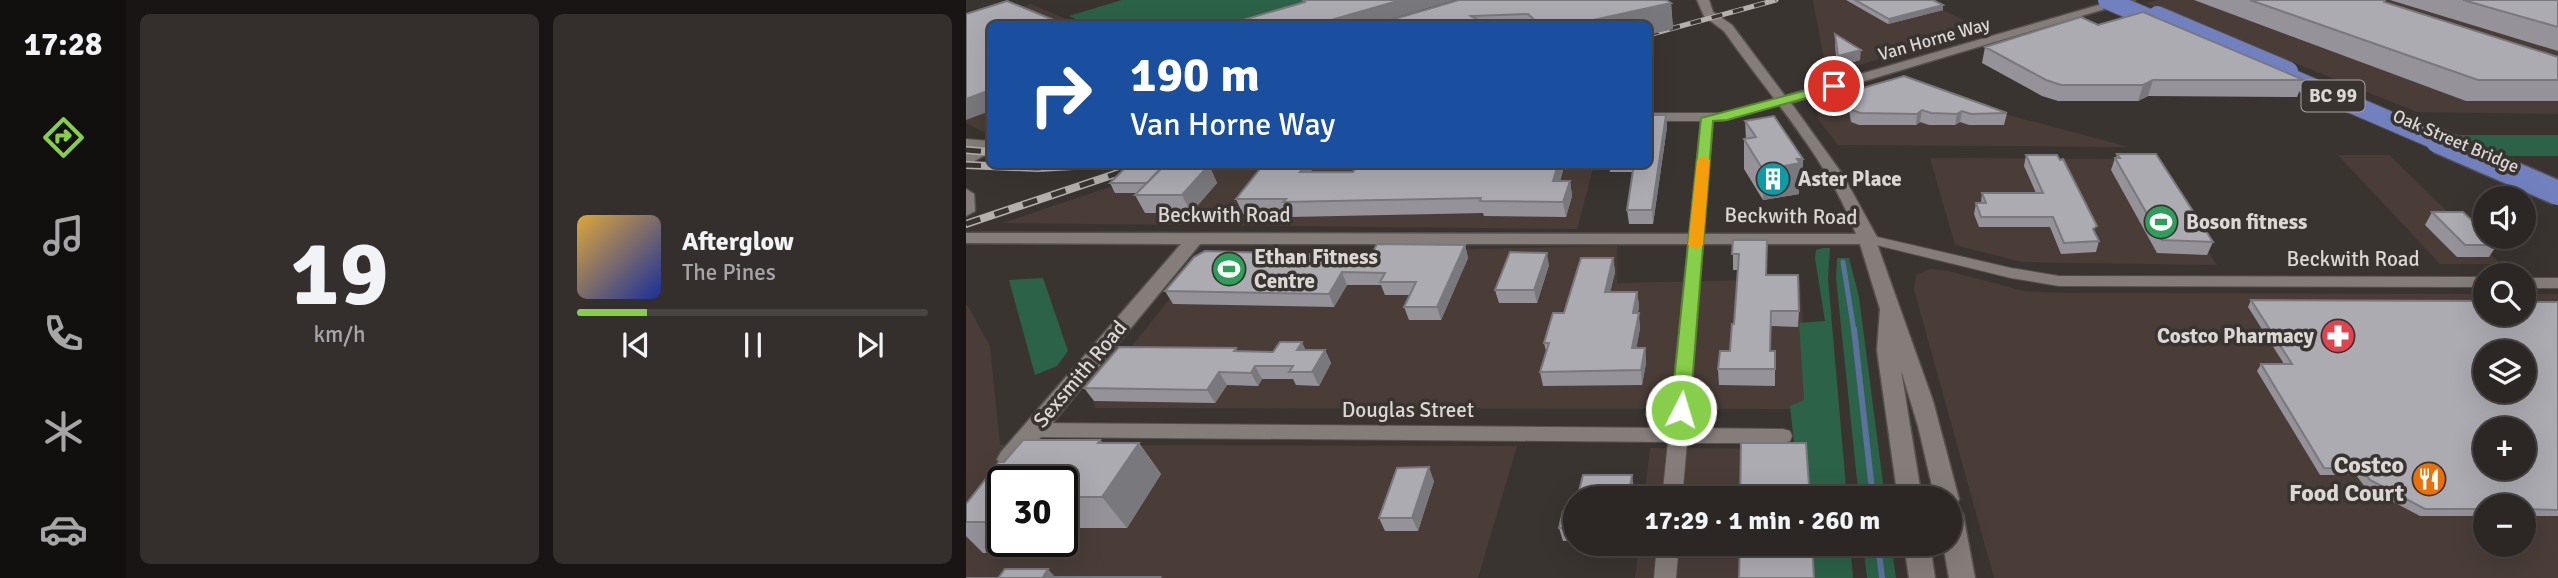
<!DOCTYPE html>
<meta charset="utf-8">
<style>
body{margin:0;font-family:Signika,sans-serif;background:#342f2d;color:#f1f3f6;height:100vh;display:flex;flex-direction:column;font-size:26px;white-space:nowrap}
*{box-sizing:border-box;margin:0}
p{font-size:23px;color:#a6a5a7}
.icon{flex:none;width:38px;height:38px;fill:none;stroke:currentColor;stroke-width:2;stroke-linecap:round;stroke-linejoin:round}
.map{position:relative;flex:1;overflow:hidden}
.details{display:flex;flex-direction:column;gap:14px;padding:14px;background:#181514;width:840px}
.details>*{flex:none}
.top-card{position:absolute;left:21px;top:21px;width:665px;height:147px;border-radius:10px;box-shadow:0 7px 28px #0002,0 0 0 2px #484442;background:#1a4fa0;color:#fff;overflow:hidden}
.buttons{position:absolute;left:1507px;top:186px;display:grid;gap:14px}
.buttons a{display:grid;place-items:center;width:63px;height:63px;border-radius:50%;background:#2c2725;box-shadow:0 7px 28px #0002,0 0 0 2px #484442;font-size:35px}
.speed{position:absolute;left:21px;top:466px;display:flex;gap:14px;font-size:35px;font-weight:700;text-align:center}
.speed>*{display:grid;place-content:center;width:91px;height:91px;border-radius:50%;background:#2c2725;box-shadow:0 7px 28px #0002,0 0 0 2px #484442;line-height:1}
.speed .limit{border:4px solid #111;border-radius:10px;background:#fff;color:#111}
.pin{position:absolute;display:grid;place-items:center;width:60px;height:60px;color:#fff;margin:-30px;border:4px solid #fff;border-radius:50%;box-shadow:0 2px 7px #0007}
.me{position:absolute;width:77px;margin:-38px;rotate:5deg;stroke-linejoin:round;filter:drop-shadow(0 0 5px #0008)}
.turn{display:flex;align-items:center;gap:24px;height:147px;padding:0 28px;font-size:32px}
.turn .icon{width:91px;height:91px;stroke-width:2.5}
.turn b{display:block;font-size:49px;line-height:60px}
.details .widget{flex:1;display:flex;flex-direction:column;justify-content:center;gap:10px;min-width:0;padding:0 24px;border-radius:10px;background:#342f2d}
.details .dial{align-items:center;gap:0}
.dial b{font-size:91px;line-height:1}
.song{display:flex;align-items:center;gap:21px}
.cover{width:84px;height:84px;border-radius:10px;background:linear-gradient(135deg,hsl(40 70% 55%),hsl(230 70% 35%))}
.played{height:7px;border-radius:4px;background:linear-gradient(90deg,#87cf4a 20%,#484442 20%)}
.keys{display:flex;justify-content:space-around;direction:ltr}
.details .tiles{flex:1;display:grid;gap:14px;grid-template-columns:repeat(2,1fr)}
.trip{position:absolute;left:597px;top:486px;width:399px;height:70px;border-radius:35px;background:#2c2725;box-shadow:0 7px 28px #0002,0 0 0 2px #484442;font-weight:700;line-height:70px;text-align:center}
main{display:flex;flex:1;min-height:0}
.tab-bar{display:flex;flex-direction:column;width:126px;justify-content:space-around;align-items:center;background:#12100f;color:#a6a5a7}
.tab-bar .icon{width:49px;height:49px}
.tab-bar .selected{color:#87cf4a}
.tab-bar b{font-size:32px;color:#f1f3f6}
.map>svg:first-child{display:block}
.built{fill:#4a3d38;fill-rule:evenodd}
.green{fill:#2c6248}
.lines{fill:none;stroke-linecap:round;stroke-linejoin:round}
.stream-far1{stroke:#5b729d;stroke-width:5}
.stream{stroke:#5b729d;stroke-width:6}
.minor-casing{stroke:#55504e;stroke-width:2}
.tertiary-casing{stroke:#55504e;stroke-width:3}
.minor{fill:#857d7a;fill-rule:evenodd}
.tertiary{fill:#857d7a;fill-rule:evenodd}
.rail-far1-casing{stroke:#b5b0ae;stroke-width:5}
.rail-casing{stroke:#b5b0ae;stroke-width:8}
.rail-far1{stroke:#3a3431;stroke-width:3.5;stroke-dasharray:11;stroke-linecap:butt}
.rail{stroke:#3a3431;stroke-width:5;stroke-dasharray:15;stroke-linecap:butt}
.trunk-bridge-far1-casing{stroke:#55504e;stroke-width:20;stroke-linecap:butt}
.trunk-bridge-casing{stroke:#55504e;stroke-width:27;stroke-linecap:butt}
.trunk-bridge-far1{stroke:#7181c0;stroke-width:18}
.trunk-bridge{stroke:#7181c0;stroke-width:24}
.wall{fill:#959399}
.shaded-wall{fill:#79787d}
.building{fill:#adabb2;stroke:#79787d;stroke-width:2;fill-rule:evenodd}
.route{fill:#87cf4a;stroke:#588730;stroke-width:2}
.slow{fill:#f59e0b}
.labels{text-anchor:middle;dominant-baseline:central;stroke-width:7;stroke-linejoin:round;paint-order:stroke}
.far-street-label{font-size:18px;fill:#dbd7d5;stroke:#3a3431}
.shield{fill:#3a3431;stroke:#aba6a4;stroke-width:2}
.shield-label{font-size:19px;font-weight:bold;fill:#dbd7d5}
.poi-label{font-size:21px;font-weight:bold;fill:#dbd7d5;stroke:#3a3431;text-anchor:start}
.street-label{font-size:21px;fill:#dbd7d5;stroke:#3a3431}
.near-poi-label{font-size:24px;font-weight:bold;fill:#dbd7d5;stroke:#3a3431;text-anchor:end}
</style>
<main>
<nav class="tab-bar">
<b>17:28</b>
<svg class="icon selected" aria-label="directions" viewBox="0 0 24 24"><path d="M12 3l9 9-9 9-9-9zM9 14v-3h6M13 9l2 2-2 2"/></svg>
<svg class="icon" aria-label="music" viewBox="0 0 24 24"><path d="M9 18V5l10-2v13"/><circle cx="6" cy="18" r="3"/><circle cx="16" cy="16" r="3"/></svg>
<svg class="icon" aria-label="phone" viewBox="0 0 24 24"><path d="M5 4h4l2 5-3 2q2 4 5 5l2-3 5 2v4C11 20 4 13 5 4z"/></svg>
<svg class="icon" aria-label="climate" viewBox="0 0 24 24"><path d="M12 3v18M4 7l16 10M4 17L20 7"/></svg>
<svg class="icon" aria-label="car" viewBox="0 0 24 24"><path d="M5 17H2v-5l4-1 3-4h7l3 4 3 1v5h-3M9 17h6M6 11h13"/><circle cx="7" cy="17" r="2"/><circle cx="17" cy="17" r="2"/></svg>
</nav>
<section class="details">
<div class="tiles">
<div class="widget dial"><b>19</b><p>km/h</p></div>
<div class="widget">
<div class="song"><i class="cover"></i><div><b>Afterglow</b><p>The Pines</p></div></div>
<div class="played"></div>
<div class="keys"><svg class="icon" aria-label="previous" viewBox="0 0 24 24"><path d="M18 5L8 12l10 7zM5 5v14"/></svg><svg class="icon" aria-label="pause" viewBox="0 0 24 24"><path d="M8 5v14M16 5v14"/></svg><svg class="icon" aria-label="next" viewBox="0 0 24 24"><path d="M6 5l10 7-10 7zM19 5v14"/></svg></div>
</div>
</div>
</section>
<div class="map">
<svg width="1592" height="578" viewBox="0 0 1592 578">
<rect width="100%" height="100%" fill="#3a3431"/>
<path class="built" d="M847,0H957L1013,28L861,75Z
M1193,0H1592V114L1451,112L1179,3Z
M65,4L111,24H24V132L20,133L0,123V25Z
M942,80L1042,115L1163,147L872,145L852,119V105Z
M1372,155H1423L1535,264H1474Z
M964,158L1183,159L1251,265L1056,262L989,245Z
M209,165H628L611,229L37,223Z
M651,246V283L834,279L843,409L129,408L126,396L239,255Z
M964,269L982,271L1058,291L1098,293L1519,294V313H1558V294H1592V578H1028L948,289L950,275ZM1519,352H1558V390H1519ZM1519,429H1558V467H1519ZM1519,506H1558V544H1519Z
M0,303L24,346L34,445L551,446L512,578H0ZM37,481H96V541H37Z
M684,448L874,449L879,499H678Z
M673,544H884L887,578H669Z"/>
<path class="green" d="M156,0H358L294,24H122L103,16Z
M1491,135H1592V156H1543Z
M857,248H864L862,278L881,499H843L829,451L824,406L838,400L833,323L859,321L849,258L850,250Z
M871,258H883L893,297L919,499H893L870,278Z
M77,278L102,351L91,366L69,375L43,280Z
M845,544H884L887,578H847Z
M897,544H925L930,578H901Z"/>
<g class="lines">
<path class="stream-far1" d="M877,262L888,331"/>
<path class="stream" d="M888,329L907,499
M912,544L916,578"/>
<g class="minor-casing">
<path id="minor" d="M816,97L820,99V103L757,121H747L722,428L817,429L824,431L826,436L824,441L817,443H721L716,499H696L702,442L68,437L61,435L59,430L61,425L68,423L703,428L735,121H682V113H757Z
M0,139L24,141V149L0,147Z
M903,235L1045,268L1093,276L1519,277V287L1093,286L1045,278L898,242L896,239Z
M1558,278H1592V288H1558Z
M691,544H713L710,578H688Z"/>
</g>
<g class="tertiary-casing">
<path id="tertiary" d="M731,0H743L747,12L766,25L819,96L1150,0H1169L825,103L877,175L912,239L910,241L967,401L993,499L990,506L997,514L1009,578H983L977,544H984V499H969L952,426L935,370L956,499H932L911,350L914,309L894,244H234L51,466L43,468L35,466L31,459L35,452L215,244L0,243V233L890,234C862,158 803,96 758,31L738,16Z
M24,140V152L0,166V154Z
M0,189L8,194L9,211L0,216Z
M938,544H964L969,578H943Z"/>
</g>
<use href="#minor" class="minor"/>
<use href="#tertiary" class="tertiary"/>
<g class="rail-far1-casing">
<path id="rail-far1" d="M682,35L810,0"/>
</g>
<g class="rail-casing">
<path id="rail" d="M0,150L24,152
M0,165L72,168L143,164
M0,224L179,164"/>
</g>
<use href="#rail-far1" class="rail-far1"/>
<use href="#rail" class="rail"/>
<g class="trunk-bridge-far1-casing">
<path id="trunk-bridge-far1" d="M1141,0L1204,27
M1191,15L1323,71
M1304,69L1476,143"/>
</g>
<g class="trunk-bridge-casing">
<path id="trunk-bridge" d="M1472,141L1592,193"/>
</g>
<use href="#trunk-bridge-far1" class="trunk-bridge-far1"/>
<use href="#trunk-bridge" class="trunk-bridge"/>
</g>
<path class="wall" d="M493,0H701L705,3L707,29L682,35V24H411Z
M880,0H967L977,10L922,24Z
M1228,0H1419L1418,2L1592,57V101H1500Z
M1424,0H1592V51Z
M1132,25L1338,80L1331,97L1182,96L1172,101H1092L1076,96L1016,63L1019,47Z
M869,34L894,60L871,67L869,45Z
M883,92L1041,113L1038,125H1003L994,122L989,125H963L954,122L950,125H893L885,122L882,104Z
M700,115L701,127L687,224H663L661,210L667,172H644L643,164H682Z
M779,121L837,159L836,189H833V194L797,200L778,169V139H780Z
M1151,154L1247,242L1241,255L1191,253L1145,170L1149,158H1150Z
M1060,155L1129,232L1133,241L1130,252L1095,254L1084,227H1013L1008,214L1010,203H1015L1016,193H1070L1058,166Z
M343,164L346,172H387L392,164H416L417,167L528,169L530,164H602L601,167H598L594,181H604L606,196L600,217L518,216L517,213L324,217L322,214H277L270,199Z
M243,165L251,183L225,213H179L169,195L171,193H149L144,183L195,169Z
M1466,212L1531,245L1523,257H1491L1459,225Z
M767,240L833,311L832,327L805,326L804,351H809V386L753,385L752,369L764,351L768,324L772,270H767Z
M499,245L502,258L475,320H443L438,307L444,295H419L415,285H381L368,307L207,304L199,291L405,256Z
M647,258L649,272L644,292H671L673,306L672,313L674,328L670,348H679L680,363L676,385L577,386L574,372L580,351L578,343L598,313Z
M583,265L571,303H533L529,290Z
M1285,300L1592,302V516H1558V506H1519V516H1454L1399,487L1390,475H1354L1291,371L1295,364H1318L1282,307Z
M270,348L271,351L307,352L339,350H359L365,363L353,386L330,385L327,379H296L292,386L261,385L249,403L128,401L118,388Z
M57,440H134L137,443H173L195,474L161,528H96V481H37V541H65L56,553H17L0,536V504L33,462H38Z
M468,481L452,531H419L413,518Z
M609,510V541H597L593,528L609,512Z"/>
<path class="shaded-wall" d="M435,0H489L408,24H351Z
M677,0H702L679,9L705,3L707,29L682,35V24H609Z
M977,5V10L922,24L923,19Z
M895,50L894,60L871,67L872,56Z
M1187,80L1182,96L1172,101L1177,85Z
M24,90V111L0,120V99Z
M956,110L954,122L950,125L951,114Z
M996,111L994,122L989,125L991,114Z
M700,115L701,127L687,224L686,210Z
M831,159H837L836,189H833V194L797,200V170Z
M340,164H343L347,176L334,172Z
M592,164H598V167L590,196L587,181Z
M243,165L251,183L225,213L216,195Z
M604,181L606,196L600,217L597,202Z
M499,245L502,258L475,320L471,307Z
M581,253L583,265L571,303L568,290Z
M647,258L649,272L641,306L639,292Z
M376,272L381,285L368,307L363,294Z
M671,292L673,306L669,327L667,313Z
M673,313L674,328L668,362L666,348Z
M336,342L342,355L331,350Z
M679,348L680,363L676,385L675,370Z
M359,350L365,363L353,386L346,372Z
M289,366L296,379L292,386L285,373Z
M253,372L261,385L249,403L241,390Z
M134,440L156,468L173,443L195,474L161,528L136,497L132,443Z
M463,467L468,481L452,531L446,518Z
M666,475L668,489L666,499H662Z
M37,509V532L27,522Z
M45,541H65L56,553Z
M82,569L90,578L77,577Z"/>
<path class="building" d="M337,0H435L351,24H263L339,2Z
M493,0H700L705,3L609,24H573L562,14L505,16L516,22L509,24H411Z
M889,0H967L977,5L923,19Z
M1284,0H1419L1418,2L1592,57V80H1512Z
M1497,0H1592V27Z
M41,1L95,23L92,24H24V90L0,99V14Z
M1177,12L1338,80H1187L1177,85H1095L1080,80L1019,47L1115,17L1132,25Z
M869,34L895,50L872,56Z
M938,76L1041,113L1005,114L996,111L991,114L965,113L956,110L951,114L894,113L886,110L883,92Z
M682,115H700L686,210H661L668,164H682Z
M808,116L837,159H831L834,163L797,170L778,139L790,137L779,121Z
M1151,154H1190L1247,242L1196,240L1149,158H1154Z
M1060,155H1091L1094,160L1097,159L1131,226L1127,229L1133,241L1098,243L1087,217H1015L1010,203H1020L1016,193H1077Z
M298,164H340L334,172H387L392,164H412L410,167L528,169L530,164H592L587,181H604L597,202L514,201L515,198L317,202L320,199H270Z
M198,165H243L216,195H169Z
M159,168L195,169L181,183H144Z
M1466,212H1497L1519,233V236H1522L1531,245H1499Z
M767,240H801L800,275H832L833,311H805L804,351H809V369H752L754,351H764L766,324H768L773,254H766Z
M411,244L499,245L471,307H438L450,282H414L419,273L376,272L363,294L199,291L228,257L239,251L405,256Z
M544,252L581,253L568,290H529Z
M615,258H647L639,292H671L667,313H673L666,348H679L675,370L574,372L583,343H578L587,313H598Z
M1285,300L1519,301V313H1558V302H1592V510L1558,509V506H1519V509H1459L1404,480L1395,469L1358,468L1295,364H1326ZM1519,352H1558V390H1519ZM1519,429H1558V467H1519Z
M314,342H336L331,350H359L346,372H323L327,366H289L285,373L253,372L241,390L118,388L153,347L270,348L268,351L307,352Z
M57,440H134L132,443H173L136,497H96V481H37V509L27,522H0V504L33,462H38Z
M775,443H840L844,499H774Z
M463,467L446,518H413L431,468Z
M617,475H666L662,499H611Z
M609,510V528H593L597,511L609,512Z
M774,544H846L848,578H773Z
M39,569H82L77,577H194L193,578H0H32Z"/>
<path class="route" d="M868,83L874,86L872,89L761,120L747,121L724,410L721,415H708L705,410L735,118Z"/>
<path class="slow" d="M738,156L744,160L737,245L730,249L722,245L731,160Z"/>
<defs>
<g id="building-disc" transform="scale(1.75)"><circle r="9.5" fill="#0f9aa8" stroke="#3a3431"/><path d="M-4-6H4V6H1V3H-1V6H-4ZM-2.5-4.3h1.7v1.8h-1.7ZM.8-4.3h1.7v1.8H.8ZM-2.5-1h1.7V.8h-1.7ZM.8-1h1.7V.8H.8Z" fill="#fff"/></g>
<g id="stadium-disc" transform="scale(1.75)"><circle r="9.5" fill="#2e9e5b" stroke="#3a3431"/><path d="M0-5a6.5 5 0 1 0 0 10a6.5 5 0 1 0 0-10ZM-3.5-1.8h7v3.6h-7Z" fill="#fff"/></g>
<g id="pharmacy-disc" transform="scale(1.75)"><circle r="9.5" fill="#e0444e" stroke="#3a3431"/><path d="M-2-6h4v4h4v4h-4v4h-4v-4h-4v-4h4Z" fill="#fff"/></g>
<g id="restaurant-disc" transform="scale(1.75)"><circle r="9.5" fill="#e8710a" stroke="#3a3431"/><path d="M-5-6h1v4h1v-4h1v4h1v-4h1v5L-1.5 .5V6h-2V.5L-5-1ZM5-6V6H3V1.5H1.5Q1.5-4 5-6Z" fill="#fff"/></g>
</defs>
<g fill-rule="evenodd">
<use href="#building-disc" x="807" y="179"/>
<use href="#stadium-disc" x="1195" y="222"/>
<use href="#stadium-disc" x="263" y="269"/>
<use href="#pharmacy-disc" x="1372" y="336"/>
<use href="#restaurant-disc" x="1463" y="479"/>
</g>
<g class="labels">
<g class="far-street-label">
<text transform="translate(968 39) rotate(-16)">Van Horne Way</text>
<text transform="translate(1490 141) rotate(23)">Oak Street Bridge</text>
</g>
<rect class="shield" x="1335.5" y="80.5" width="63" height="31" rx="5"/>
<g class="shield-label">
<text x="1367" y="96">BC 99</text>
</g>
<g class="poi-label">
<text x="832" y="179">Aster Place</text>
<text x="1220" y="222">Boson fitness</text>
<text x="288" y="257">Ethan Fitness<tspan x="288" dy="24">Centre</tspan></text>
<text x="1348" y="336" text-anchor="end">Costco Pharmacy</text>
</g>
<g class="street-label">
<text x="258" y="215">Beckwith Road</text>
<text transform="translate(825 216) rotate(1)">Beckwith Road</text>
<text x="1387" y="259">Beckwith Road</text>
<text transform="translate(114 374) rotate(-50)">Sexsmith Road</text>
<text x="442" y="410">Douglas Street</text>
</g>
<g class="near-poi-label">
<text x="1438" y="465">Costco<tspan x="1438" dy="28">Food Court</tspan></text>
</g>
</g>
</svg>
<div class="buttons">
<a><svg class="icon" aria-label="sound" viewBox="0 0 24 24"><path d="M4 9h4l5-4v14l-5-4H4zM17 9q2 3 0 6"/></svg></a>
<a><svg class="icon" aria-label="search" viewBox="0 0 24 24"><circle cx="10" cy="10" r="6"/><path d="M15 15l6 6"/></svg></a>
<a><svg class="icon" aria-label="layers" viewBox="0 0 24 24"><path d="M12 4l9 5-9 5-9-5zM3 14l9 5 9-5"/></svg></a>
<a>+</a>
<a>−</a>
</div>
<div class="speed"><div class="limit">30</div></div>
<div class="pin" style="left:868px;top:86px;background:#d93025"><svg class="icon" aria-label="arrive" viewBox="0 0 24 24"><path d="M6 21V4h12l-3 4 3 4H6"/></svg></div>
<svg class="me" style="left:715px;top:410px" viewBox="-20 -20 40 40"><circle r="17" fill="#87cf4a" stroke="#fff" stroke-width="3"/><path d="M0-11L8 9 0 5-8 9z" fill="#fff"/></svg>
<div class="trip">17:29 · 1 min · 260 m</div>
<div class="top-card">
<div class="turn"><svg class="icon" aria-label="right" viewBox="0 0 24 24"><path d="M7 20v-9h11M14 6l5 5-5 5"/></svg><div><b>190 m</b>Van Horne Way</div></div>
</div>
</div>
</main>
